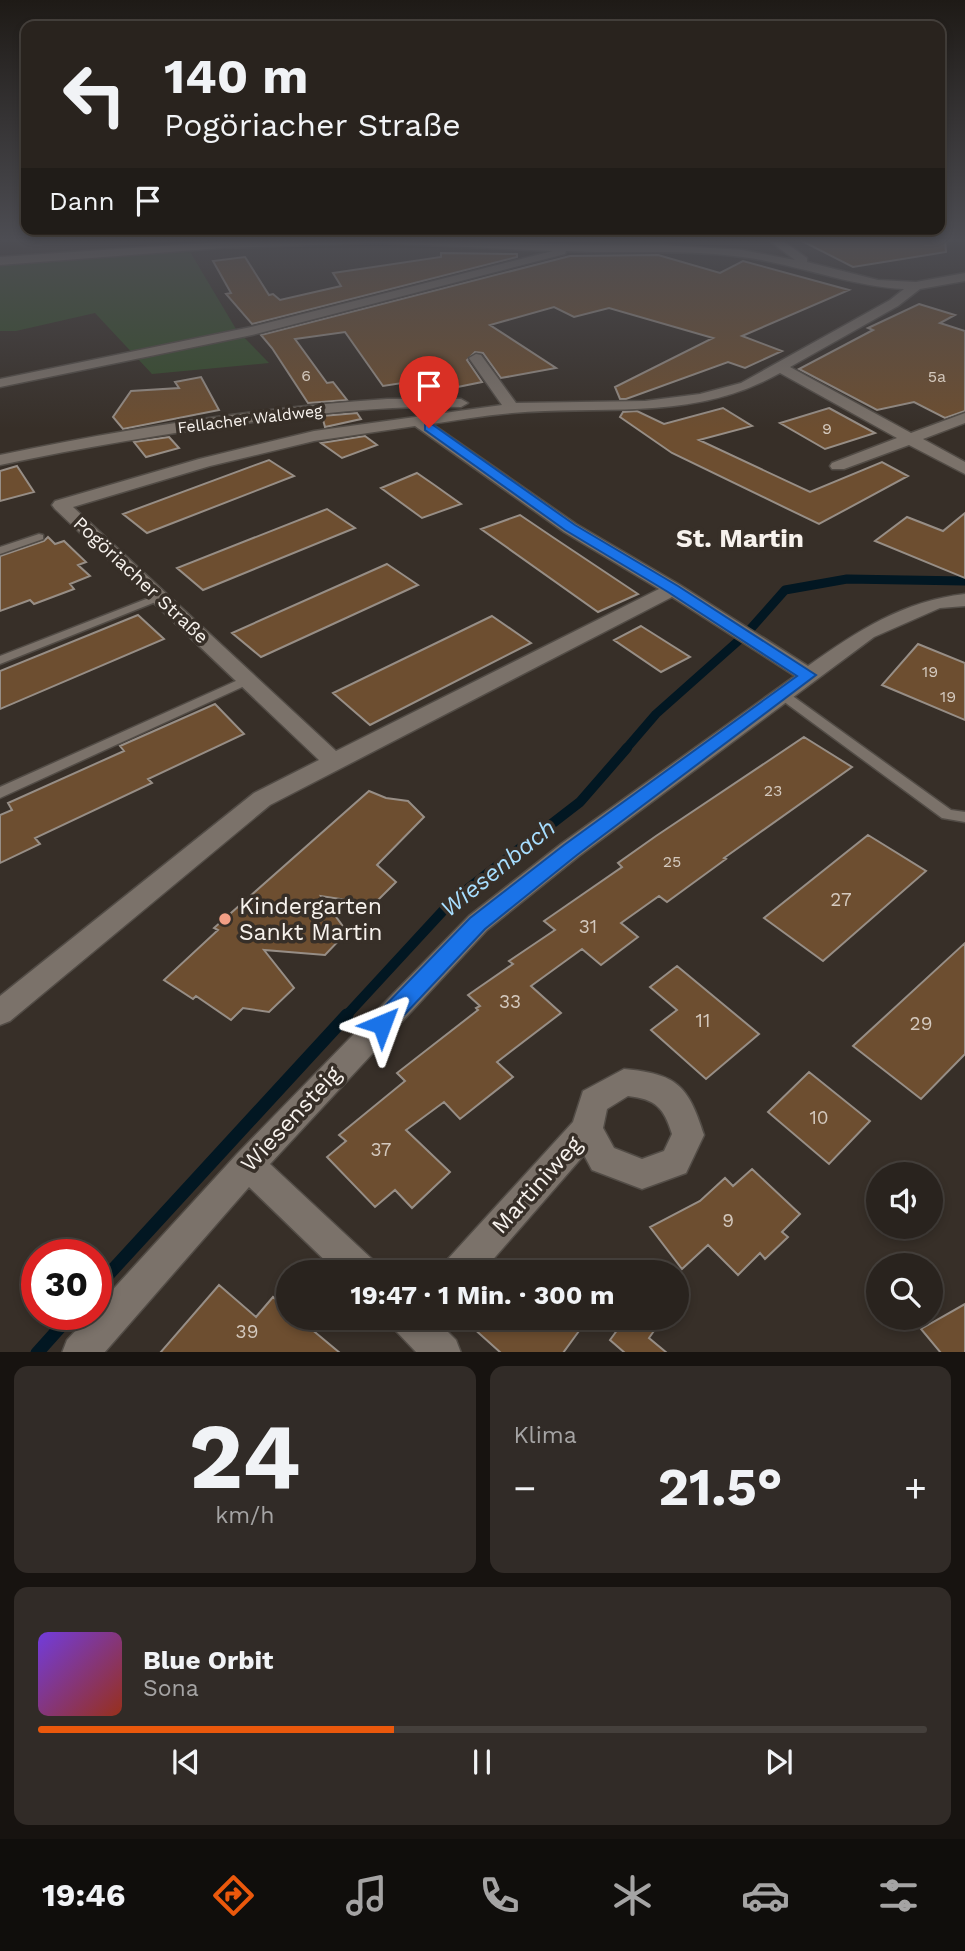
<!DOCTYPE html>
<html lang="de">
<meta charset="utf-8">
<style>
body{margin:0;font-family:"Work Sans",sans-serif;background:#312b27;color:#f1f3f6;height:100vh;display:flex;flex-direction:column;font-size:26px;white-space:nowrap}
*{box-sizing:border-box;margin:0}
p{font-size:23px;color:#a5a4a4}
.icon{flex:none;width:38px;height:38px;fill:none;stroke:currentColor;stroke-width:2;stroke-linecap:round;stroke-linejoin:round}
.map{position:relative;height:1352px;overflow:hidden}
.details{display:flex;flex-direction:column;gap:14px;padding:14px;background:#171310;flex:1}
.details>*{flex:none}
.top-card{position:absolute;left:21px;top:21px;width:924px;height:214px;border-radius:14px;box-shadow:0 4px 10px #0003,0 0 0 2px #45403c;background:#29231e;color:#f1f3f6;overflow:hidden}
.controls{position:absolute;left:866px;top:1162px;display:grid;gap:14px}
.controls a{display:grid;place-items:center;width:77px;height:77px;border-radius:50%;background:#29231e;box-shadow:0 4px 10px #0003,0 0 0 2px #45403c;font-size:35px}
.speed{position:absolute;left:21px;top:1239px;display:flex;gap:14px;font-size:35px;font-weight:700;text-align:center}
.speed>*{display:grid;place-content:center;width:91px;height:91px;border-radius:50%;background:#29231e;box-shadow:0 4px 10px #0003,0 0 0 2px #45403c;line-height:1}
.speed .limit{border:10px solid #d22;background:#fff;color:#111}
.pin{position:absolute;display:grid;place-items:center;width:60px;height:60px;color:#fff;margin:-72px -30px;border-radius:50% 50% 50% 0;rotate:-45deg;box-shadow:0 0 7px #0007}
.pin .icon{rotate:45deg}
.me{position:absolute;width:77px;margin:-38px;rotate:44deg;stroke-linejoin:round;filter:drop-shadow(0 0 5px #0008)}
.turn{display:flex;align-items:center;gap:24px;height:147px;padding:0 28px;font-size:32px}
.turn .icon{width:91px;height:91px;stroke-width:2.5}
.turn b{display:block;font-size:49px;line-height:60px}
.then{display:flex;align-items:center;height:66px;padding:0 28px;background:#0003;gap:14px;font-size:26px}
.big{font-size:52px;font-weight:700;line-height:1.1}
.details .tile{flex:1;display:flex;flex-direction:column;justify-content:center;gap:10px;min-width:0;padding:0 24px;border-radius:14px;background:#312b27}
.details .dial{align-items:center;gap:0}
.dial b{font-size:91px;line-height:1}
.song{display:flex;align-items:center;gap:21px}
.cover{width:84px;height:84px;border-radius:10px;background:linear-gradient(135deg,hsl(260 70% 55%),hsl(10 70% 35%))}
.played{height:7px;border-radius:4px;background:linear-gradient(90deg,#ea580c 40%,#45403c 40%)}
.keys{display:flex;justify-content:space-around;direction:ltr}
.heat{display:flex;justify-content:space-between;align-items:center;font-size:38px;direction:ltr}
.details .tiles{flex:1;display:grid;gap:14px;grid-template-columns:1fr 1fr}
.tile:last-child{grid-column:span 2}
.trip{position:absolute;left:276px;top:1260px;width:413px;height:70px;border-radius:35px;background:#29231e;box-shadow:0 4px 10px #0003,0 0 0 2px #45403c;font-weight:700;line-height:70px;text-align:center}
.dock{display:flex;height:112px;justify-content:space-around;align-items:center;background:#100e0c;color:#a5a4a4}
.dock .icon{width:49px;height:49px}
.dock .active{color:#ea580c}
.dock b{font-size:32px;color:#f1f3f6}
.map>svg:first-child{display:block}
.green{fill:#364d2c}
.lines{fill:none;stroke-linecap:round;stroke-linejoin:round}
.stream-far2{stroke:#021722;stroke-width:9}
.stream-far1{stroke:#021722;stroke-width:10}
.stream{stroke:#021722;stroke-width:13}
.building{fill:#6d4e30;stroke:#978e86;stroke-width:2}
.lane-casing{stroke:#524c46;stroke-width:3}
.street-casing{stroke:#524c46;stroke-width:3}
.lane{fill:#7b726a;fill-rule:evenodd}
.street{fill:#7b726a;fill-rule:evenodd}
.route{fill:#1a73e8;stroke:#114b97;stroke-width:2}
.poi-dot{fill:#f39f85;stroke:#372f28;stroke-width:2.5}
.labels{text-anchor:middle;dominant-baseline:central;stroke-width:7;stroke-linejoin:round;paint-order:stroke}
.number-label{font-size:16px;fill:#d4c9be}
.far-street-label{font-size:16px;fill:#f7f2ed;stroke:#372f28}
.street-label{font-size:19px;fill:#f7f2ed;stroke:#372f28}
.near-number-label{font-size:19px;fill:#d4c9be}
.near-poi-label{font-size:23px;fill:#f7f2ed;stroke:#372f28;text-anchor:start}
.near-street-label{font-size:23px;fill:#f7f2ed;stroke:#372f28}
.near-water-label{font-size:24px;font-style:italic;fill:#a7deff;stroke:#372f28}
.district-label{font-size:26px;font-weight:bold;fill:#f7f2ed;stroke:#372f28}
</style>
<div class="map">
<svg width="965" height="1353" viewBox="0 0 965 1353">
<rect width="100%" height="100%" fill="#372f28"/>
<path class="green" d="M427,239H675L660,244Z
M189,250L236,329L269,363L152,374L95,313L16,331H0V264Z"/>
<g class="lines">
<path class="stream-far2" d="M625,750L656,714L746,634L785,590L847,579L965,581"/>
<path class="stream-far1" d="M346,1016L452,901L580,802L627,748"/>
<path class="stream" d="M96,1288L347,1015
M37,1353L72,1314"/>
</g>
<path class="building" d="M798,239H945L946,252L853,267Z
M441,253L517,254V257L252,324L226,294L231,293L213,261L245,257L269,295L273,294L280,300L341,286L333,273L441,257Z
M658,255L720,273L743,261L849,290L742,336L782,351L745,368L728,362L626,399H620L615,387L713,338L609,308L574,317L554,307L490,325L556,368L501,378L483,353L475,352L467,360L482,382L414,396L402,383L383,386L345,332L295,339L327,383L333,382L347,400L308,403L272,348L261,335L570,256Z
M919,304L955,315L940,323L965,331V411L945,418L914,402L877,410L799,369L873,330L868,328Z
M201,377L219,410L123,429L113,417L131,391L179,388L175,382Z
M723,408L752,426L699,440L810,492L882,462L908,476L819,524L672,453L620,417L623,412L637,411L664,424Z
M829,408L875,433L825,449L780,423Z
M357,413L361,419L325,427L322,416Z
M365,436L377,445L342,458L321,443Z
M169,437L179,448L146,457L134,442Z
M269,460L294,476L147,533L123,514Z
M17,466L34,492L0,501V471Z
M417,473L433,484L461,504L422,518L381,488Z
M327,509L355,528L203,590L177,568Z
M965,513V578L875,541L907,517L943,531Z
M520,515L554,538L638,594L598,612L481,529Z
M48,537L55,544L64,541L86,562L78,565L90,576L70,584L74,589L34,604L30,600L0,611V556L44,541Z
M387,564L418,585L261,657L232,633Z
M138,615L164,639L0,709V671Z
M492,616L531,643L370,725L333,693Z
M641,626L690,657L661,672L614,640Z
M918,644L965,663V720L882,685Z
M215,704L244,734L148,779L152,783L35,838L40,844L0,863V815L12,810L8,803L124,751L120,746Z
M804,737L852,767L724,858L726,859L667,902L659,896L621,923L638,937L601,965L582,949L531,986L561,1013L497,1062L513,1077L460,1119L444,1102L406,1130L450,1172L412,1208L395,1190L375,1207L327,1157L346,1141L339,1135L405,1081L397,1073L478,1010L476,1008L480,1006L468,995L513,964L509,961L555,930L544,921L622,867L618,863L656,836Z
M369,791L386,798L408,801L424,817L377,865L396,882L374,904L321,896L347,932L325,955L264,950L294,988L269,1012L243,1008L231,1020L196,996L193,999L164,980L218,930L214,928Z
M868,835L926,871L823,961L764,918Z
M965,943V1054L921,1099L853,1046Z
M677,966L759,1034L706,1079L651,1030L677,1010L650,987Z
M809,1072L870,1121L829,1164L768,1112Z
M752,1169L800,1214L782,1232L788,1237L765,1259L760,1253L738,1275L708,1245L682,1269L650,1227L700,1201L725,1178L733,1186Z
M219,1285L256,1317L273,1297L289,1310V1318H298L340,1353H160Z
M965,1304V1353H941L921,1329Z
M462,1318H563L579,1331L563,1353H501Z
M626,1318H663L649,1338L667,1353H625L610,1340Z"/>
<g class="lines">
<g class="lane-casing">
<path id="lane" d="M39,534L43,535V539L0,554V547Z
M159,594L165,597L163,599L0,664V656Z
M247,676L253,680L251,683L0,798V787Z
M783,691L787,692L951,810L965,812V822L942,818L779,698L777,695L779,692Z"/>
</g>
<g class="street-casing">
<path id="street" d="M291,239H446L573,245H663L742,250L795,260L767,239H780L807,258V262L878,280L916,282L965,273V281L920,289L898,306L790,367L911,433L965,413V423L923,439L965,462V474L909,445L844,469H832L830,466L832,463L897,438L780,373C693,422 606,405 512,413C485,415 458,420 432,424L576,524L680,585L808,666C857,631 903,601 965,594V606L940,608L874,637L579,856L487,930L270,1164L373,1260L378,1272H337L249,1187L104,1353H62L67,1340L91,1314H96V1308L237,1154L469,916L561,844L795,676L672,597L270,805L10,1021L0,1025V996L254,793L319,760L55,509L52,505L55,501L199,459L314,431L502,405L469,358L476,354L481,355L516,403L645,401L700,394L741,383L890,300L904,289C849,286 797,264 742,257C684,249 625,254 566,251L565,254L252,335L0,387V379L251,327L553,251L378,243L221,248L0,265V257L221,242ZM415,426L564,532L659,589L336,751L73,507L210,466L314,441Z
M387,399H461L468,403L461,407C391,405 322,413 253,422C168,433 84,447 0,465V455C127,428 257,408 387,399Z
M624,1069C677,1074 688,1085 704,1135L686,1173L642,1189L592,1170L584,1155L482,1272H442L447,1260L573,1122L583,1091ZM628,1096C656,1099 664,1108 672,1134L664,1151L642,1159L614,1148L603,1128L607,1109Z
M391,1318H434L456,1340L461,1353H417L396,1331Z"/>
</g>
<use href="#lane" class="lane"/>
<use href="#street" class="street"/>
</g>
<linearGradient id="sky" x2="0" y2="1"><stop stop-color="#1e1a16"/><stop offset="0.56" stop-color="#4d4d53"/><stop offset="1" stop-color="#4d4d53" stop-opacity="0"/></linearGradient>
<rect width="965" height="429" fill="url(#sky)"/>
<path class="route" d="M425,425H433L575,525L678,586L816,675L577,855L485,929L390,1030L382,1033L374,1030L371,1024L374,1017L470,918L564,845L797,676L668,592L565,530L425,430Z"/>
<circle class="poi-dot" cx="225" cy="919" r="7"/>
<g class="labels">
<g class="number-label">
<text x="306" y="375">6</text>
<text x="937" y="376">5a</text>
<text x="827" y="428">9</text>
<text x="930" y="671">19</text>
<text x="948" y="696">19</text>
<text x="773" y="790">23</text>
<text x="672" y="861">25</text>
</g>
<g class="far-street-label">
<text transform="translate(250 419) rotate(-7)">Fellacher Waldweg</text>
</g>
<g class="street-label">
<text transform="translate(141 580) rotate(43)">Pogöriacher Straße</text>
</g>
<g class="near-number-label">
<text x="841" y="899">27</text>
<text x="588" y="926">31</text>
<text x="510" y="1001">33</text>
<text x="703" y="1020">11</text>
<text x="921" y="1023">29</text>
<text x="819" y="1117">10</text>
<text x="381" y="1149">37</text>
<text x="728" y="1220">9</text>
<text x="247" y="1331">39</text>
</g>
<g class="near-poi-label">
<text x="239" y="906">Kindergarten<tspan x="239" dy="26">Sankt Martin</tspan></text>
</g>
<g class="near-street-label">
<text transform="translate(291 1119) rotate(-47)">Wiesensteig</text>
<text transform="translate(537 1185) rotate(-48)">Martiniweg</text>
</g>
<g class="near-water-label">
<text transform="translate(498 868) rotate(-39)">Wiesenbach</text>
</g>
<g class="district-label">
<text x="740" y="538">St. Martin</text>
</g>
</g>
</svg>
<div class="controls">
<a><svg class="icon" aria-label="sound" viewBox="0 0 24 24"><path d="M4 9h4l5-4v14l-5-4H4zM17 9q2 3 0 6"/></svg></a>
<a><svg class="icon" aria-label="search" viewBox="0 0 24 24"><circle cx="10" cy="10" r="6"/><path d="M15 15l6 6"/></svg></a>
</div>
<div class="speed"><div class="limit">30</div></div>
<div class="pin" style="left:429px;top:428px;background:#d93025"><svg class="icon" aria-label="arrive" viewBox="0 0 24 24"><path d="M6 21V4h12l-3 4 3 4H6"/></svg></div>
<svg class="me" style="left:382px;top:1024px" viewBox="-20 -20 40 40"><path d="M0-17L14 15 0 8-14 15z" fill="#1a73e8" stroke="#fff" stroke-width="4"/></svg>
<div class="trip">19:47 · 1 Min. · 300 m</div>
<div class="top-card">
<div class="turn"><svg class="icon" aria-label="left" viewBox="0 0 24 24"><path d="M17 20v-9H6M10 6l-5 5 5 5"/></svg><div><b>140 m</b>Pogöriacher Straße</div></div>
<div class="then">Dann<svg class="icon" aria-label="arrive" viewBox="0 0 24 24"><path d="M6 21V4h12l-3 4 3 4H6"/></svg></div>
</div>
</div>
<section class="details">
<div class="tiles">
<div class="tile dial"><b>24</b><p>km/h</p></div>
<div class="tile"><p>Klima</p>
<div class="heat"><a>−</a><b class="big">21.5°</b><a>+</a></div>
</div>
<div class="tile">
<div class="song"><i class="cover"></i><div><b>Blue Orbit</b><p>Sona</p></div></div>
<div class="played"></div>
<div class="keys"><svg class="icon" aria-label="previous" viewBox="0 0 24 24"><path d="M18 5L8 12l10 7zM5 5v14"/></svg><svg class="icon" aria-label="pause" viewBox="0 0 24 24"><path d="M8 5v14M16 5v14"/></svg><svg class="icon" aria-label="next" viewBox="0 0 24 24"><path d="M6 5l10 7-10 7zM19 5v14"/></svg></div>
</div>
</div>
</section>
<nav class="dock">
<b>19:46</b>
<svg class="icon active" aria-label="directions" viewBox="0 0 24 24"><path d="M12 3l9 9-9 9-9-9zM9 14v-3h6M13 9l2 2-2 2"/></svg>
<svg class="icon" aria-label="music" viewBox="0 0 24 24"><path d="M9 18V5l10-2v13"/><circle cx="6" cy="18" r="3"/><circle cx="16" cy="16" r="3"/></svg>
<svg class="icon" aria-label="phone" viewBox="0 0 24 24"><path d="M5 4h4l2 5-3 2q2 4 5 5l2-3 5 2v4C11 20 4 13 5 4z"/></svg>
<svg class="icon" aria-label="climate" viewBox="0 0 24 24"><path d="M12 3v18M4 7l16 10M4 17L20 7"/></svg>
<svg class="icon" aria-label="car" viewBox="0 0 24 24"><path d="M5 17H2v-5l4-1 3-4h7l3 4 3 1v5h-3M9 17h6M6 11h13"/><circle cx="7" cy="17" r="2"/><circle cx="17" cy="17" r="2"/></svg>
<svg class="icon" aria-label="filters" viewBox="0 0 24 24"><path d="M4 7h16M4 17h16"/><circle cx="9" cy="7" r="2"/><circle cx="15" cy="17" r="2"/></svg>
</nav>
